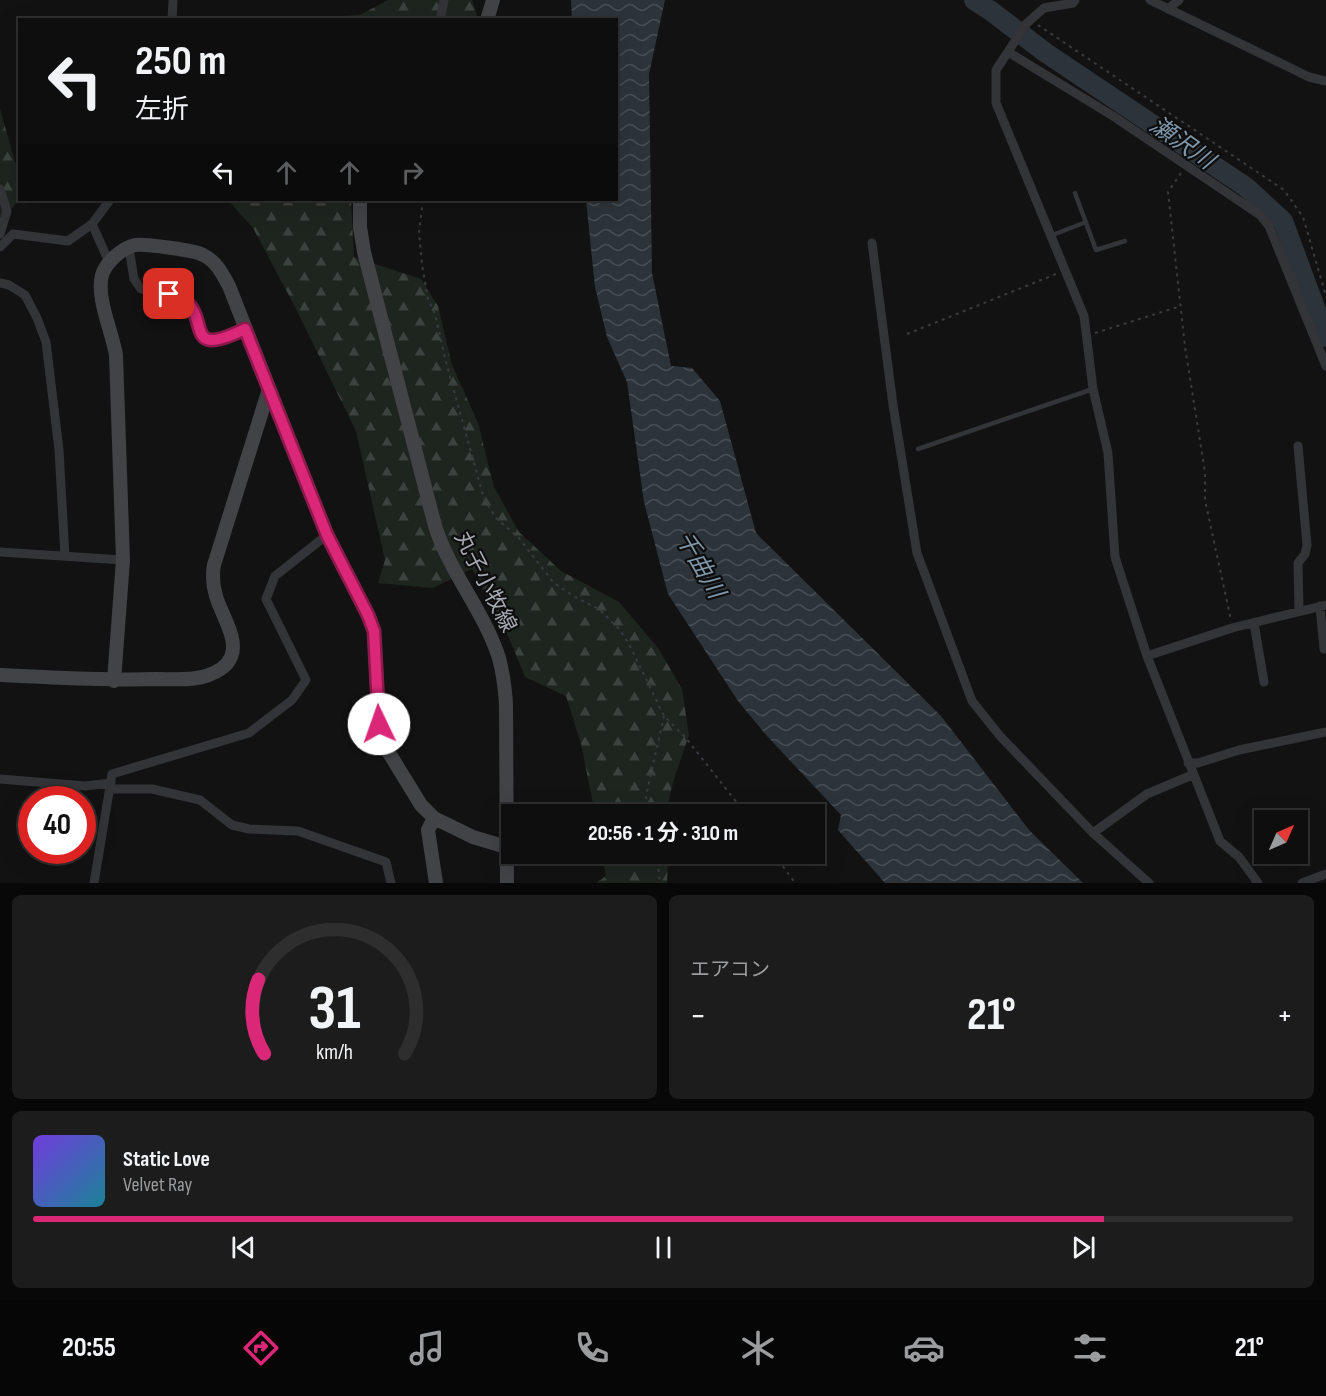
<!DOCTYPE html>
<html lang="ja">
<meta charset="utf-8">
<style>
body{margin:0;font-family:"Sofia Sans Condensed","Noto Sans JP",sans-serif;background:#1c1c1c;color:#f1f3f6;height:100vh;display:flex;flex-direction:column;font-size:22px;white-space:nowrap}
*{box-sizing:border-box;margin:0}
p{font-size:20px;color:#9b9c9e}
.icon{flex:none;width:33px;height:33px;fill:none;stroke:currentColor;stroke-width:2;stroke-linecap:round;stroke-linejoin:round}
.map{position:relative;height:883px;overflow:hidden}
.drawer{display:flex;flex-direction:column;gap:12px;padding:12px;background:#080808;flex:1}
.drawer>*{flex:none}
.top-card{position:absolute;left:18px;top:18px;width:600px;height:183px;border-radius:0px;box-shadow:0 6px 24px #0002,0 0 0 2px #2e2e2e;background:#0e0e0e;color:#f1f3f6;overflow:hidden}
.needle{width:39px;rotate:45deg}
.tools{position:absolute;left:1254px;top:810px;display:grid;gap:12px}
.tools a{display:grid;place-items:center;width:54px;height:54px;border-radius:0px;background:#0e0e0e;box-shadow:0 6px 24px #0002,0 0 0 2px #2e2e2e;font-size:30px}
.speed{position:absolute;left:18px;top:786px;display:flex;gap:12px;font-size:30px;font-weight:700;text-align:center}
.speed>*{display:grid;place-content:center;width:78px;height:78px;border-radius:50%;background:#0e0e0e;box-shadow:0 6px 24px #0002,0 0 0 2px #2e2e2e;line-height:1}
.speed .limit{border:9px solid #d22;background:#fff;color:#111}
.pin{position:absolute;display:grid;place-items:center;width:51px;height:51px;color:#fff;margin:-26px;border-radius:12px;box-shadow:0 3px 9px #0006}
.me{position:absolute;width:66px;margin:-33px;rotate:357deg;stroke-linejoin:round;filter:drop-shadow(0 0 4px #0008)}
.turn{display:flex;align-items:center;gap:21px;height:126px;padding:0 18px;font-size:27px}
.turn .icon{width:78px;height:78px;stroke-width:2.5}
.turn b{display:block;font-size:42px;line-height:51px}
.lanes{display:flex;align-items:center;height:57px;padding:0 18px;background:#0003;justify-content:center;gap:30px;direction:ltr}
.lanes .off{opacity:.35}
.big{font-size:45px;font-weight:700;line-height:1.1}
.drawer .widget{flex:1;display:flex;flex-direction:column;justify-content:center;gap:9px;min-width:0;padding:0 21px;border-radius:9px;background:#1c1c1c}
.drawer .dial{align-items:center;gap:0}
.dial svg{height:156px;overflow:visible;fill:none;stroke:#2e2e2e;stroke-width:7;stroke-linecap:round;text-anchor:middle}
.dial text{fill:#f1f3f6;stroke:none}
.song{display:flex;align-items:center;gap:18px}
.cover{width:72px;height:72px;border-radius:9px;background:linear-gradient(135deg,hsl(260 70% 55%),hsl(190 70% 35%))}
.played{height:6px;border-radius:3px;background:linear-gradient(90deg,#db2777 85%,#2e2e2e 85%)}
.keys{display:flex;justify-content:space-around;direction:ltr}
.heat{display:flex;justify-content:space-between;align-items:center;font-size:33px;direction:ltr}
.drawer .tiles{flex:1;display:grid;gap:12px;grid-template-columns:1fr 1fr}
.widget:last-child{grid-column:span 2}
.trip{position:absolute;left:501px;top:804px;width:324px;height:60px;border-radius:0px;background:#0e0e0e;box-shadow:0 6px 24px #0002,0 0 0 2px #2e2e2e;font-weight:700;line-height:60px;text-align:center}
.tab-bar{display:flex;height:96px;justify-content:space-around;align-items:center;background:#060606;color:#9b9c9e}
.tab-bar .icon{width:42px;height:42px}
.tab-bar .current{color:#db2777}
.tab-bar b{font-size:27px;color:#f1f3f6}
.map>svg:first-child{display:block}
.forest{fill:url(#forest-firs)}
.water{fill:url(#water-waves)}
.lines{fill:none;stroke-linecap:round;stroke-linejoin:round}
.river{stroke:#2c343a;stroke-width:20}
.path{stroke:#393b3e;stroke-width:2;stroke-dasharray:3 4.5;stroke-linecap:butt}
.lane{stroke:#333437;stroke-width:4.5}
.street{stroke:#333437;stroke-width:9}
.secondary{stroke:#414347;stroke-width:14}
.route-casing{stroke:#8e194d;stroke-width:15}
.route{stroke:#db2777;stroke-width:10}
.labels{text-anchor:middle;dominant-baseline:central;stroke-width:4.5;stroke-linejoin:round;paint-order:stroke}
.street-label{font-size:22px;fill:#a4a9b2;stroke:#0d0d0e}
.water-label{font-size:24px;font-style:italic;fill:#7e96aa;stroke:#0d0d0e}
</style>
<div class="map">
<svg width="1326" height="883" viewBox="0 0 1326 883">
<defs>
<pattern id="forest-firs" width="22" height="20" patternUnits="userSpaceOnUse" patternTransform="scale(1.5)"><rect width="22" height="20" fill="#1e251f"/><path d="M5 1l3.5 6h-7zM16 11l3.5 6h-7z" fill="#3c423d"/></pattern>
<pattern id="water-waves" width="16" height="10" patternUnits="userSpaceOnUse" patternTransform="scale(1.5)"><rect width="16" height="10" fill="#2c343a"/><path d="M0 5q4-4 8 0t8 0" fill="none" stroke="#484f54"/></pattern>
</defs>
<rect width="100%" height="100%" fill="#121213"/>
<path class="forest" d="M388,0H472L477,15L474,20H315L318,17L360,15Z
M0,109L20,179L19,198L0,226Z
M228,200H351L354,257L421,279L438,306L452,365L478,423L494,487L519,532L561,571L619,602L658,648L682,689L689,735L673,782L666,814H595L581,744L566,696L525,677L509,638L472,569L433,588L378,583L385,560L356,431L293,303L253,228Z
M602,854H666L668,861L667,883H596L606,876Z"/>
<path class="water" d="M571,0H665L649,74L652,273L671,366L692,368L720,401L756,533L941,716L1029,830L1083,883H885L838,830L841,815L767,736L738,701L668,594L644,502L627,382L607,337L595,287L586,200H616V20L572,19Z"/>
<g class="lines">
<path class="river" d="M974,0L991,11L1046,53L1246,187L1283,221L1326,337"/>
<path class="path" d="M1038,25L1284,190L1303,217L1326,296
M1181,173L1168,192L1185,347L1205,472V500L1231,620
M423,200L419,232L422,265L428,299L435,314L447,366L484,499L496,518L518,537L554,583L575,597L599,609L620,630L629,644L664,716L685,737L746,814
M1095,333L1181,306
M907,334L1056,274
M648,814L646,796L664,716
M657,854L660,883
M774,854L795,883"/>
<path class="lane" d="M1075,193L1096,250L1125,241
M1050,236L1086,222
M918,449L1093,389"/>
<path class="street" d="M1075,0L1073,3L1044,8L1027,23L996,70V103L1084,316L1093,389L1108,453L1115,557L1147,656L1220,841L1239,857L1258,883
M1150,0L1309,77L1326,81
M1168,9L1179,0
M172,20L173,0
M440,20L444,0
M1008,52L1113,116L1260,215L1269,226L1326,366
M0,189L7,211L0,234
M92,224L110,200
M872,243L893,405L917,553L972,701L1000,736L1093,833L1149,883
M0,247L13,234L68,241L92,224L109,262
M129,248L134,279L141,289C153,292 173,292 182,298C212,318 181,360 245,329
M0,283L9,285L25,295L37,318L46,342L59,450L65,556
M1298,446L1307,545L1305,554L1298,563L1299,611
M0,552L123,560
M1320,606L1324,649
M1254,623L1264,682
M1147,656L1232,628L1326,605
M1188,763H1198L1239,750L1326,732
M0,779L85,786L111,783
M110,789H152L200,800L232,825L249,829L298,831L386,862L391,883
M1093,833L1147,794L1192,775
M94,883L112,774L249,733L292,700L306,680L266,599L275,576L327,535
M1302,883L1326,874"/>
<path class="secondary" d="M487,20L493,0
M360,200V227L364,252L435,526C450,573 484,611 499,658C503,673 505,689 506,704L507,883
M0,675C52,677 104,681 156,679C172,679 190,681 206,676C215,673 227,667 231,657C239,639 221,614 216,596C213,586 212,575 214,565L269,389
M114,681L123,560L116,355C112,331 96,298 102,275C106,262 122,248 135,245C145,244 195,250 203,255C216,261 222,273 229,286L327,535L368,615L374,631L379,724L386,748L421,805L434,818L473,837L506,847
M434,818L428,830L436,883"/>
</g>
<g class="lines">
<g class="route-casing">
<path id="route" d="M169,294C173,295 179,296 182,298C212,318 181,360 245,329L327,535L368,615L374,631L379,724"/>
</g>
<use href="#route" class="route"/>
</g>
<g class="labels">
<g class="street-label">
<text transform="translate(485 582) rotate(63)">丸子小牧線</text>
</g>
<g class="water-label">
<text transform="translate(1182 143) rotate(35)">瀬沢川</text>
<text transform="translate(700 565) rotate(60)">千曲川</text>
</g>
</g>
</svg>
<div class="tools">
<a><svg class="needle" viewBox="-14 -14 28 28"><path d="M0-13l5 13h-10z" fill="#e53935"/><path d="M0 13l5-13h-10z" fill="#9b9c9e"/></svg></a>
</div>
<div class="speed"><div class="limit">40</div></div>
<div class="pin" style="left:169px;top:294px;background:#d93025"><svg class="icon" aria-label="arrive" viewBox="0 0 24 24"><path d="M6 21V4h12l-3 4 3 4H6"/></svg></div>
<svg class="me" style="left:379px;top:724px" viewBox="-20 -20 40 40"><circle r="19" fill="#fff"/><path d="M0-13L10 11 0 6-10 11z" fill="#db2777"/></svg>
<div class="trip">20:56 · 1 分 · 310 m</div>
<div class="top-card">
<div class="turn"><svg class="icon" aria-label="left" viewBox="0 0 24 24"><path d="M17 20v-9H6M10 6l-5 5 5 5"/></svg><div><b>250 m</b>左折</div></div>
<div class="lanes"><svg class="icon" aria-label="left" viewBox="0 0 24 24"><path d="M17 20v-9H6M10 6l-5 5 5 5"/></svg><svg class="icon off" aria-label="ahead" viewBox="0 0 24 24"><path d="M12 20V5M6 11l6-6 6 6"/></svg><svg class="icon off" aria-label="ahead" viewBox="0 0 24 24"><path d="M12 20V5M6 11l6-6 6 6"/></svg><svg class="icon off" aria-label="right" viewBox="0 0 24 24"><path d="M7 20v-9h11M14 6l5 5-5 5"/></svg></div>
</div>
</div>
<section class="drawer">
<div class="tiles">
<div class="widget dial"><svg viewBox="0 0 100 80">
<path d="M14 69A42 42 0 1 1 86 69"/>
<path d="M14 69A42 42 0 0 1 11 31" stroke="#db2777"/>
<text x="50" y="56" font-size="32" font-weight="700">31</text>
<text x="50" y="72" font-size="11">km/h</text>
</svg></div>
<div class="widget"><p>エアコン</p>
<div class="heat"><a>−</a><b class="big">21°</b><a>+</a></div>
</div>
<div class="widget">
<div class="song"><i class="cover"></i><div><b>Static Love</b><p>Velvet Ray</p></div></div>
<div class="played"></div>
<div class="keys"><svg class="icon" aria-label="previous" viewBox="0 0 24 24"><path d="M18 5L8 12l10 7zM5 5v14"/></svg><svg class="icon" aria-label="pause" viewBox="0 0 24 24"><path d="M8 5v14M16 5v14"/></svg><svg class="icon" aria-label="next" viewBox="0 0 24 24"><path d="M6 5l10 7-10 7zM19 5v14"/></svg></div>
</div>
</div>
</section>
<nav class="tab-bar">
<b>20:55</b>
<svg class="icon current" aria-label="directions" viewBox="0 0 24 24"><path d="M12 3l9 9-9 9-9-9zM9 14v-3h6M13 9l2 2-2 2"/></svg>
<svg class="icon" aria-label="music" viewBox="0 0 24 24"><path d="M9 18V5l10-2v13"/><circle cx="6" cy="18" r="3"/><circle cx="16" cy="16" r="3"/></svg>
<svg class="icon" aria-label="phone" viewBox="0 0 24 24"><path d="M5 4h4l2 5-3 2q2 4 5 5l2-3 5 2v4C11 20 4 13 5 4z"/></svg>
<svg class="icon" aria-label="climate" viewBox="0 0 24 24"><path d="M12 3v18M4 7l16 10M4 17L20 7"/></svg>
<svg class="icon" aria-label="car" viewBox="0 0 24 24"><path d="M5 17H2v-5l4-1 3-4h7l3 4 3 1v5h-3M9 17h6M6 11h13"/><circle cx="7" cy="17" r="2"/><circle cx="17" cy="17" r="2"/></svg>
<svg class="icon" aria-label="filters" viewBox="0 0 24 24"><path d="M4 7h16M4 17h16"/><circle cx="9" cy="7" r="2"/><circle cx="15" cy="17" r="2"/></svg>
<b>21°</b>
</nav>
